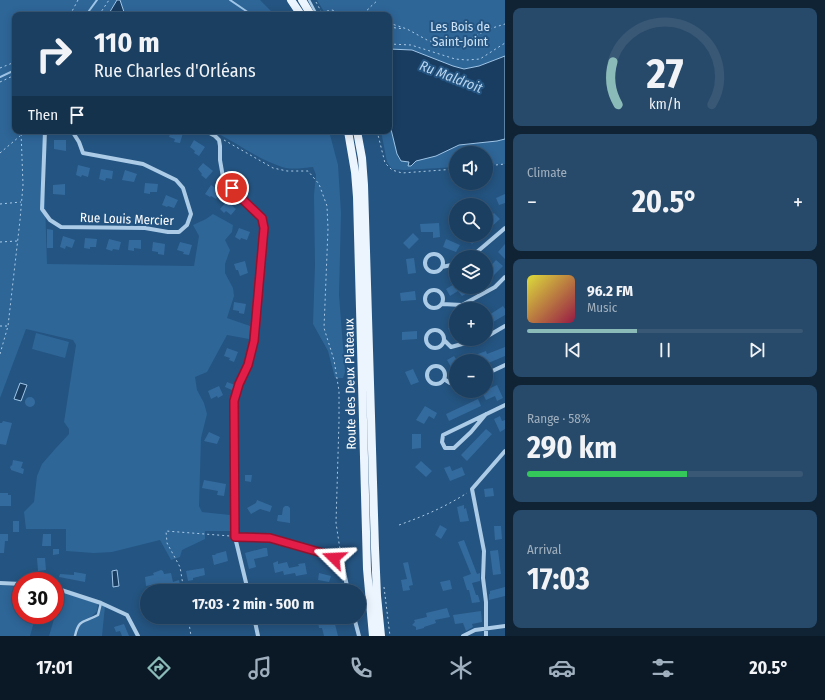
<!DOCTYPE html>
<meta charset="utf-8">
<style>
body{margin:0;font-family:"Fira Sans Condensed",sans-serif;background:#284a6a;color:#f1f3f6;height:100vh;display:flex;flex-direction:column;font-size:15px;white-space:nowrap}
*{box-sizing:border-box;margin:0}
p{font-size:13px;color:#a0afbd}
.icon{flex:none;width:22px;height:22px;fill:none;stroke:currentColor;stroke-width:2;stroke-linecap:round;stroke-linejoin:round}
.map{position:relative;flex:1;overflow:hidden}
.sheet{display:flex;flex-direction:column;gap:8px;padding:8px;background:#0f2335;width:320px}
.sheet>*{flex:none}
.hud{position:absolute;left:12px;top:12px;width:380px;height:122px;border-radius:8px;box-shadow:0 2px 10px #0003,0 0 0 1px #395876;background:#1b3f61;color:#f1f3f6;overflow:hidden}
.controls{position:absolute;left:449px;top:146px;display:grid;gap:8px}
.controls a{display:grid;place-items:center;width:44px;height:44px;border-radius:50%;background:#1b3f61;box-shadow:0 2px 10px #0003,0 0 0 1px #395876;font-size:20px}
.speed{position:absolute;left:12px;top:572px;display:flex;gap:8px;font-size:20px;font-weight:700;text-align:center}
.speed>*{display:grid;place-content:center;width:52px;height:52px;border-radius:50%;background:#1b3f61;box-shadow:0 2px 10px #0003,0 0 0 1px #395876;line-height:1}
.speed .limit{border:6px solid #d22;background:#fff;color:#111}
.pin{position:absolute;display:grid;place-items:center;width:34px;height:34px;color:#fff;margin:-17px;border:2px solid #fff;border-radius:50%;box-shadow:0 1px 4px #0007}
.me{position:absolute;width:44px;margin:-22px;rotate:291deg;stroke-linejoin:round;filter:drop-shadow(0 0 3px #0008)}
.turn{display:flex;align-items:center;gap:14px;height:84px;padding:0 16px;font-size:18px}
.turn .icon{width:52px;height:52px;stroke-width:2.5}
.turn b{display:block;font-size:28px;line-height:34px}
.then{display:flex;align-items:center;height:38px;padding:0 16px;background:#0003;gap:8px;font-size:15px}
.big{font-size:30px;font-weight:700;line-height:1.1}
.sheet .tile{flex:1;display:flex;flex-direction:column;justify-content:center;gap:6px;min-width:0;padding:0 14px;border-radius:8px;background:#284a6a}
.sheet .dial{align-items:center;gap:0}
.dial svg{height:104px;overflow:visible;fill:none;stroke:#395876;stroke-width:7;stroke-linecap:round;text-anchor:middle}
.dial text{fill:#f1f3f6;stroke:none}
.song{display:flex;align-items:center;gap:12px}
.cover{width:48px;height:48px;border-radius:6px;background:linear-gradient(135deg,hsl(60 70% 55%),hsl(340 70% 35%))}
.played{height:4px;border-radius:2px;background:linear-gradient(90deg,#8bbbb9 40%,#395876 40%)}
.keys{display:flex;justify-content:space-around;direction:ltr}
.heat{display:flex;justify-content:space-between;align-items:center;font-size:22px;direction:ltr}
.charge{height:6px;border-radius:3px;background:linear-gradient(90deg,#34c759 58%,#395876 0)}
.trip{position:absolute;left:140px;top:584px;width:226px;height:40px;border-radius:20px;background:#1b3f61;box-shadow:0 2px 10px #0003,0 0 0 1px #395876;font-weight:700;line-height:40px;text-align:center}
.menu{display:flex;height:64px;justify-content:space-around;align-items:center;background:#0b1927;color:#a0afbd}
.menu .icon{width:28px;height:28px}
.menu .on{color:#8bbbb9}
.menu b{font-size:18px;color:#f1f3f6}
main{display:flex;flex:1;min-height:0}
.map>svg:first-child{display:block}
.green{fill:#2e6698}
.water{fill:#193d61;stroke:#9fc6e8}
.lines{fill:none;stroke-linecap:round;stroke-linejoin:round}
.stream{stroke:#9fc6e8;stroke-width:2}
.building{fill:#346b9e}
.path{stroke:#abcbe7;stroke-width:1;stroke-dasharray:2 3;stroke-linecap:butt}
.lane{stroke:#abcbe7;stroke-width:2.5}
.street{stroke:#abcbe7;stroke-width:4}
.primary{stroke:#ecf4fd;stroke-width:8}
.route-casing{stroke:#92132f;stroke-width:10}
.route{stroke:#e11d48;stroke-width:7}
.labels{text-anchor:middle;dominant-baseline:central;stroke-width:4;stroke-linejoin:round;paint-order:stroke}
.park-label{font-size:13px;fill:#cee3f5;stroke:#245481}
.street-label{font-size:13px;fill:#fff;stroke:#245481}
.water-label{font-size:14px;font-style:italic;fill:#b6d4ee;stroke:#245481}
</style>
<main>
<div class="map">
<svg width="505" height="636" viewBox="0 0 505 636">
<rect width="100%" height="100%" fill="#245481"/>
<path class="green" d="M0,0H117L108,15H15V131H44L43,140L47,264L194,266L199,236L193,225L206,219L213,214L233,225L232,232L225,240L230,250L225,264V273L233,288L234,296L227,318L250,326L249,339L227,335L207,372L195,377L197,390L204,403L207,414L201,438L199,506L202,512L230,515V531H205V539L182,550L180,557L171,560L160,540L112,552L94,553L66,551V529H26L24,512L34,502L37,476L42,464L56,448L69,434V429L64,422L76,345L73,340L26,329L0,398Z
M120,0H260L275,15H125Z
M317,0H505V56L479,66L464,69L453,66L412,50L389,49V15H326Z
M389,121L398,158L401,161L410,162L409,166H411L416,161L436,156L459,145L497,141L505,139V164L486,165V153H456V167L404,170L392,169L387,162L381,131H389Z
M213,131H329L338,165L341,213L339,295L345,372L343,378H335L328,351L313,324L315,265L314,195L316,175L313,167C303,168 291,170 282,167C257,159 236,142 213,131Z
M36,333L69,342L65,358L32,349Z
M0,585L21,587V615H36L30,636H0Z
M62,592L98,604L97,611C85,625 80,613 74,636H49Z
M102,605L105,606L102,636H77L79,626C90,616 98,624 102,605Z"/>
<path class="water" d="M117,0H120L125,15H108Z
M389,49L412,50L453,66L464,69L479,66L505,56V139L497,141L459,145L436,156L416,161L411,166H408L409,162L401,161L397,154L389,121Z
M20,383L27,385L21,401L14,399Z
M117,570L119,586L113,587L112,571Z"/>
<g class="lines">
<path class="stream" d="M230,0L252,15
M86,15L97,0
M0,77L15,70"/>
</g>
<path class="building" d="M171,131H176L183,133L180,143L174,142L175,139L169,137Z
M54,140H66V151L54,149Z
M194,140L205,147L199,156L194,153L195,151L190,147Z
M203,163L213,171L206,179L201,175L202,174L198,169Z
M78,165L90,168L88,177L82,175L81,177L76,175Z
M101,169L113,171L112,179L106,178L105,181L99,179Z
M125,170L137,174L134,182L122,180Z
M145,183L158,184L157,192H150V194L144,193Z
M65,184V195L53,194V185Z
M211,185L221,192L216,199L211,196L210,197L205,194Z
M505,194V203L499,205L496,198Z
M166,195L178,200L174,208L168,206L167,207L162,205Z
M227,201L236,209L231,215L226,211L224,213L220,209Z
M494,213L500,219L489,229L486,226V221Z
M439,223L440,237L433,238V232H421L420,224Z
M239,228L250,232L247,240L241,238L240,240L235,237Z
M47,229L53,230V248H47Z
M413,233L419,239L409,249L403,243Z
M469,235H482L472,244L467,237Z
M63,236L75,240L72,248L66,246L65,249L60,247Z
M85,238L97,239L96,247H90V249L84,248Z
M109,239L121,242L119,250L113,249L112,251L106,249Z
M446,239L460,245L456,252L443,247Z
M129,240H141V249L134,248V251L128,250Z
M153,242L165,244L164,255L158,254V252L152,251Z
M180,242L192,245L189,255L183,254L184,252L177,250Z
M505,244V259L498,252Z
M414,258L416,273L408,274L406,259Z
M496,260L503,266L492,277L486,271Z
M245,261L248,273L240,276L238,270H236L234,264Z
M456,283V287H478L462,296L458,291L450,296L446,289Z
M415,291L416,300L401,301L400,293Z
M234,302L246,304L244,314L239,313V311L233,310Z
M503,306L505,309V315L486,326V317Z
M456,324V334L452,336L448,328Z
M417,331V339L402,340V332Z
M505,347V356L486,364V361H471L470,357L486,351L487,354Z
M227,348L238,352L234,362L229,360L230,358L224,356Z
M454,356L456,359V376L447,360Z
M413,369L419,382L411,385L405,372Z
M227,382L235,385L232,390L225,387Z
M497,385L503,398L497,401L495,396L486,400L482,392Z
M219,386L223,395L218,398L217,396L211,399L208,391Z
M25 402a5 5 0 1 1 10 0a5 5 0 1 1-10 0Z
M478,399L481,406L449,421L446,414Z
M425,406L437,413L434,419L429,416L424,424L416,420Z
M500,416L502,421L505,420V429L500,432L494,419Z
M3,421L12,423L6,445L0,444V423H2Z
M486,429L492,434L467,461L461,455Z
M209,432L220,437L217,444L204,441Z
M412,434H421V448L412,449Z
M13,460L23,462L21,468L24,469L23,474L11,470V469L10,468L11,465L12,466Z
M421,461L432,471L426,477L415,467Z
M450,466L452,471L462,467L465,475L450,481L444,468Z
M245,475H252L251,482L245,481Z
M204,480L226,484L224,496L217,495L218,491L202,488Z
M493,488L494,496L485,497L484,489Z
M0,493H8V495H11V506H0Z
M257,500L272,506L270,512L260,509L251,514L247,508L256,503Z
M464,505V509L466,508L469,521L460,522L457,507Z
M285,506H288L290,508V523L277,521L278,515H282L283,508Z
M13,521H19V532H13Z
M440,525L447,529L441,539L435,535Z
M494,526H501L502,539L495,540Z
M0,534H8V541H5L4,553H0Z
M43,534H51V546H42Z
M464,540L477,574L480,573V581L472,583L476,595H478L480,602L472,603L469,590H467L463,577L471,574L458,542Z
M264,548H267L268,556L254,559L256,567L249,569L245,553Z
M53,549H59V554L53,555Z
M498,550L501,574L493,575L490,551Z
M226,551L228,561L214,565L212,555H216L215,554Z
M37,558H45L46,570L38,571Z
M278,561V564L287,562L289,568L299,566L298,564L305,563L307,574L296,576L295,573L284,575L283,571L275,573L273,563Z
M408,562L413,585L409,586L410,590L403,591L401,580L407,579L403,563Z
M204,568L205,575L193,578V580L188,581L186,571Z
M161,570L163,571L164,574L171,573L173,582L179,580L181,590L157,591L156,584L146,586L145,577L154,575L153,573Z
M74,572L86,574L85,582L59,577L60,574L74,575Z
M319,573L331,576L329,582L318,580Z
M450,580L452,589L443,591L440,582Z
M505,587V596L489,600V594H490V591Z
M447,608L450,617L435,620L436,623L424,627V628L416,630V627L412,625L415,622L414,620L427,617L426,613Z
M481,611L482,622L472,624L473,627L466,631L463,623L455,624L453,615Z
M322,617H337L338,620L335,624L338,636H324L322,628H319L318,621H323Z
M124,624L129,636H122L120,631L116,632L114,627Z"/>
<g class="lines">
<path class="path" d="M316,2L323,15
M322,12L332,10L348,15
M70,15L78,0
M99,15L109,0
M366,15L368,9L378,0
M389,23L407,29L427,40L442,45L458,47L486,30L505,24
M389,27L404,29
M389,44L411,45L455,59L467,60L480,59L505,43
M0,68L15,62
M0,82L15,75
M377,131L385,163L392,170L402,173L456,169
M224,140L273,168L287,171H308L319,184L327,206L328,229L324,328L334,360L339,391V421L336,523L341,556
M0,153L20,136
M486,166L505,164
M0,204L21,202
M0,242L17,241
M0,326H7
M0,354L8,326L20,220L23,185L21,131
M399,525C424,516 445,507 467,493
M384,587L390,636
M184,591L180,567L167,543L166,531L230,536
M188,617L191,636"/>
<path class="lane" d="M309,0L317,15
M75,636C79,618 84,623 98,615L101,603"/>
<path class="street" d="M45,131L42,209L50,220L61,227L145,228L168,232H179L187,225L191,214L183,188L176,180L143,164L83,153L79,142L72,131
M206,131L215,136L219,140L220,146V160L223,177L241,198L262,218L264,228L254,341L248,365L239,384L234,401L235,537L248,591
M425 263a9 9 0 1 1 18 0a9 9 0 1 1-18 0Z
M471,257L505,228
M442,267L456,264
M425 299a9 9 0 1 1 18 0a9 9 0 1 1-18 0Z
M442,304L462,305L495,287L505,277
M426 339a9 9 0 1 1 18 0a9 9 0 1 1-18 0Z
M486,337L505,326
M444,340L451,347L481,339
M427 375a9 9 0 1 1 18 0a9 9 0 1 1-18 0Z
M486,374L505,365
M444,379L450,383L456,381
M486,414L471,432L454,448H445L442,442L443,435L505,405
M235,537L270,538L326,554L342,562L348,591
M0,583L21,584
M55,588L101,603L127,615L138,636
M254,617L258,636
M354,617L359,636
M463,636L475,630L505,626
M486,636V602L483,578L484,551L472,489L505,451"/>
<path class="primary" d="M291,0L301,15
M302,0L311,15
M348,131L355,172L357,197L367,569L373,636
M357,131L362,158L364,185L375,548L377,596L381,636"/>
</g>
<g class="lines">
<g class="route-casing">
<path id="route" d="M232,188L241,198L262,218L264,228L254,341L248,365L239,384L234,401L235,537L270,538L326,554L334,558"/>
</g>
<use href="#route" class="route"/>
</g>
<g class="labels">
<g class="park-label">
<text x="460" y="26">Les Bois de<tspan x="460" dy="15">Saint-Joint</tspan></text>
</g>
<g class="street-label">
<text transform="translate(127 219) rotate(2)">Rue Louis Mercier</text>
<text transform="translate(350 384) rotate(-91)">Route des Deux Plateaux</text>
</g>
<g class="water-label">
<text transform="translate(451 77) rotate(21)">Ru Maldroit</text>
</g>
</g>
</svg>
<div class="controls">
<a><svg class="icon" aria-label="sound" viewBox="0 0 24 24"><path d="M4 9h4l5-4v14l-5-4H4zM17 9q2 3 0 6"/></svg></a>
<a><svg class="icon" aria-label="search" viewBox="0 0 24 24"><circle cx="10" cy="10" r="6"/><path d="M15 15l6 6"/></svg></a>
<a><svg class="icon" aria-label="layers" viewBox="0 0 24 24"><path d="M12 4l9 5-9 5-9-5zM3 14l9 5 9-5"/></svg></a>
<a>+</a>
<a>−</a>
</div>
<div class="speed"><div class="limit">30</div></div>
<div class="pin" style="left:232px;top:188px;background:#d93025"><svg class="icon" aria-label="arrive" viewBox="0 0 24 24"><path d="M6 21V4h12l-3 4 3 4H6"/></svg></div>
<svg class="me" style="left:334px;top:558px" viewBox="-20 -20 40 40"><path d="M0-17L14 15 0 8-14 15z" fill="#e11d48" stroke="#fff" stroke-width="4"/></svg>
<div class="trip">17:03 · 2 min · 500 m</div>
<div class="hud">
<div class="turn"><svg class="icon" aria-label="right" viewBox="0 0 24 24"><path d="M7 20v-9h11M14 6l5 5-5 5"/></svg><div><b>110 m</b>Rue Charles d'Orléans</div></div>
<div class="then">Then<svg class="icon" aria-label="arrive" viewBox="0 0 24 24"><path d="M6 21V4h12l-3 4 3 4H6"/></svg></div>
</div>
</div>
<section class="sheet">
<div class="tile dial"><svg viewBox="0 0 100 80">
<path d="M14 69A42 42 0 1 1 86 69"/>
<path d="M14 69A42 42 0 0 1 10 36" stroke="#8bbbb9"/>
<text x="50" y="56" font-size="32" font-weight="700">27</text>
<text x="50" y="72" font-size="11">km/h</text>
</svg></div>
<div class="tile"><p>Climate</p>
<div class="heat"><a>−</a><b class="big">20.5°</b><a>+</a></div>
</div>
<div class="tile">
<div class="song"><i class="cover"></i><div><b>96.2 FM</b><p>Music</p></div></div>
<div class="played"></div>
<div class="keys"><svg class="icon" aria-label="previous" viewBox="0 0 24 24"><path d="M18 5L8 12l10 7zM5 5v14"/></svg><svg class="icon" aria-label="pause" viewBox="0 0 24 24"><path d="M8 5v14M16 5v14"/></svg><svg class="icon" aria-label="next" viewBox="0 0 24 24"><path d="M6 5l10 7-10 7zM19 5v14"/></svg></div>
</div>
<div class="tile"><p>Range · 58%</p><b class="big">290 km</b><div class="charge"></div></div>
<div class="tile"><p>Arrival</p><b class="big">17:03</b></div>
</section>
</main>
<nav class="menu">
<b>17:01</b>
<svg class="icon on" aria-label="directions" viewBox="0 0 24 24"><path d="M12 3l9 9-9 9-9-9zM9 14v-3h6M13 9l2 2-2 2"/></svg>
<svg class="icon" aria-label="music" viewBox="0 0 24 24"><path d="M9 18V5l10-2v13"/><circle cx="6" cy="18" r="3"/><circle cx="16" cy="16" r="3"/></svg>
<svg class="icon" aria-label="phone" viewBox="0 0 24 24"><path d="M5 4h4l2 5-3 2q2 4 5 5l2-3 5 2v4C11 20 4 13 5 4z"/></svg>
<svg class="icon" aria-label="climate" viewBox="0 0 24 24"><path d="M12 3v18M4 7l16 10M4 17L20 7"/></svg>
<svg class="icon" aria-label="car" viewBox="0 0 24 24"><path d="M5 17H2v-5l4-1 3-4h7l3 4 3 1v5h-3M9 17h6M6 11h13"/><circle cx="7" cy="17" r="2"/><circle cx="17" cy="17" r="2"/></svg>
<svg class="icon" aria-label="filters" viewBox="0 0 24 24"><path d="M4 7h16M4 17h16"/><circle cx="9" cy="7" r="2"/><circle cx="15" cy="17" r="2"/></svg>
<b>20.5°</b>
</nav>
